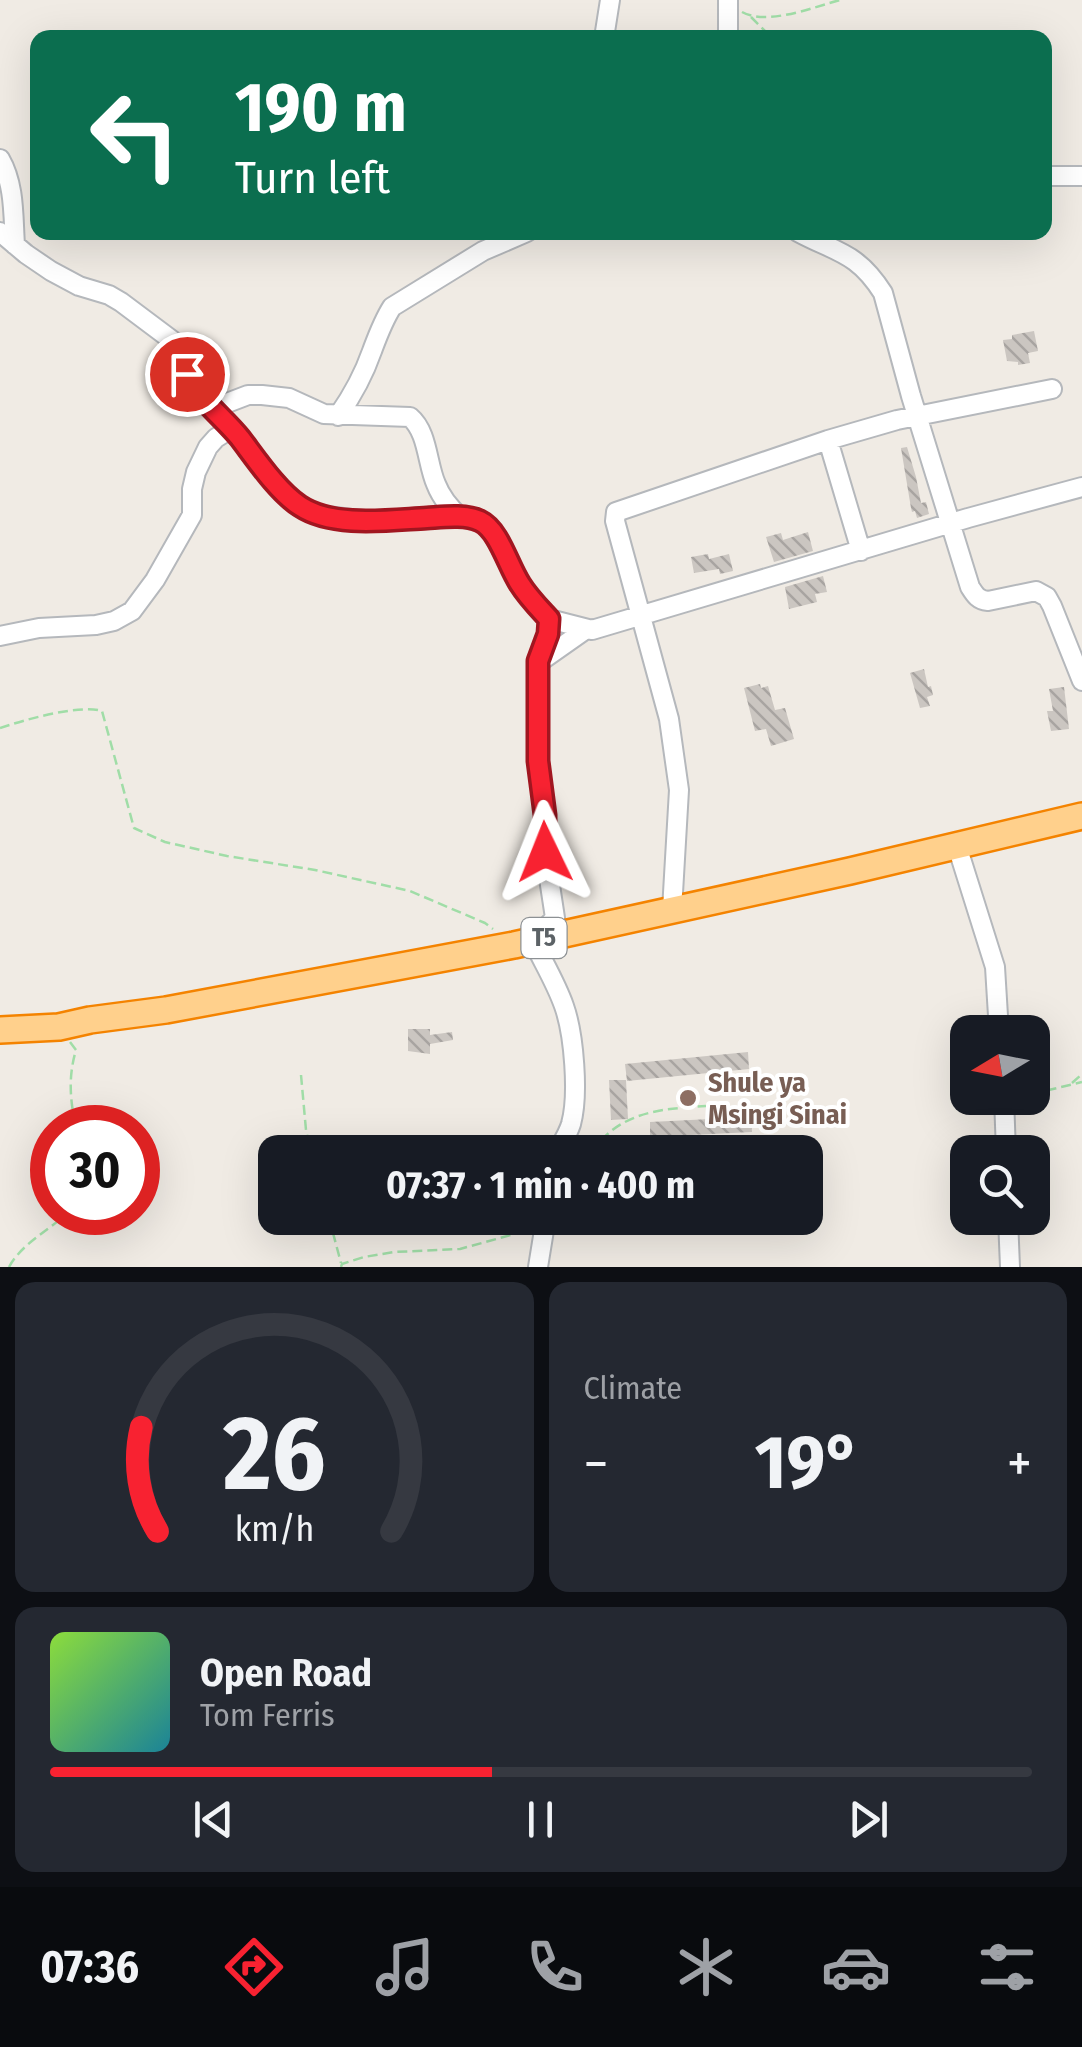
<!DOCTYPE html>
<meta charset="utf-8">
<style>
body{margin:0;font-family:"Fira Sans Condensed",sans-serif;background:#242831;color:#f1f3f6;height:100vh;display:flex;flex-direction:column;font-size:38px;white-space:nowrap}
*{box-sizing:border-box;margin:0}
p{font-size:32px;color:#9ea1a6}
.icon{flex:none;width:55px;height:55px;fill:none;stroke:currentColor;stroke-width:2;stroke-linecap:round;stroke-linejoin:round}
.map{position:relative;height:1267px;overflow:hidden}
.drawer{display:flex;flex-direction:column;gap:15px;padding:15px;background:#0d0f14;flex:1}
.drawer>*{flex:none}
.hud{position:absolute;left:30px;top:30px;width:1022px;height:210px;border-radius:20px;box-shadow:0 10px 40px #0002;background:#0b6e4f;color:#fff;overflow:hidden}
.needle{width:65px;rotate:260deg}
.buttons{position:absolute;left:950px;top:1015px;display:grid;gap:20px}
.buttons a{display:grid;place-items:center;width:100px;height:100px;border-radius:20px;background:#171b24;box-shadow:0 10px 40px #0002;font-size:50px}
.speed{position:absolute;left:30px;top:1105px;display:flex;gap:20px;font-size:50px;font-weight:700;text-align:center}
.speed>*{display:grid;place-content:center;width:130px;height:130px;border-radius:50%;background:#171b24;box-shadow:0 10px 40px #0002;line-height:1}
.speed .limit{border:15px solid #d22;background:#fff;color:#111}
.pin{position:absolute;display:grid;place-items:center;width:85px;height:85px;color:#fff;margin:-42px;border:5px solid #fff;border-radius:50%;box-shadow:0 2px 10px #0007}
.me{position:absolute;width:110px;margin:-55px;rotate:358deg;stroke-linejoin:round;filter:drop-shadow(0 0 8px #0008)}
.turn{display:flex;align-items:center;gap:35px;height:210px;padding:0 40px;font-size:45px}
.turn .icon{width:130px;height:130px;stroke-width:2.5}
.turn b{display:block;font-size:70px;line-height:85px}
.big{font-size:75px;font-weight:700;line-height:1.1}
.drawer .card{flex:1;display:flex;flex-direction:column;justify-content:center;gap:15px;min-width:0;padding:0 35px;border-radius:20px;background:#242831}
.drawer .dial{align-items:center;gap:0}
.dial svg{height:260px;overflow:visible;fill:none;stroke:#363941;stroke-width:7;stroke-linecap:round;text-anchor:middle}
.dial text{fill:#f1f3f6;stroke:none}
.song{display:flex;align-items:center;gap:30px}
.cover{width:120px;height:120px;border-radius:15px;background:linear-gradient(135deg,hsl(90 70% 55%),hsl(190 70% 35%))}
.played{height:10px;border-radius:5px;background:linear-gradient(90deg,#f82231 45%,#363941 45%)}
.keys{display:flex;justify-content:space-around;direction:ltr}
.heat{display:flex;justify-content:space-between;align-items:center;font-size:55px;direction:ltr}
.drawer .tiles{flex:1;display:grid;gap:15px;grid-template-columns:1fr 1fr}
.card:last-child{grid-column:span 2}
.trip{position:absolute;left:258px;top:1135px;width:565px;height:100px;border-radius:20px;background:#171b24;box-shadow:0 10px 40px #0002;font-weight:700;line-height:100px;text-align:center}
.dock{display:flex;height:160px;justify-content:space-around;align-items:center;background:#090b0e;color:#9ea1a6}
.dock .icon{width:70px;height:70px}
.dock .selected{color:#f82231}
.dock b{font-size:45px;color:#f1f3f6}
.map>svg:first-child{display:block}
.building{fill:url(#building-back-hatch)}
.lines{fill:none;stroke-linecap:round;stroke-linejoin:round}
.minor-casing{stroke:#b5b8bc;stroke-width:22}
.highway-casing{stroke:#f48300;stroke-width:30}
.path{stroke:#a0dda7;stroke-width:2.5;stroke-dasharray:10 5;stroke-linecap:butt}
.minor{stroke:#fff;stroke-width:18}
.highway{stroke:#ffd08c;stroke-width:25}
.route-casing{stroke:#a11620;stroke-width:25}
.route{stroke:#f82231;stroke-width:18}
.education-dot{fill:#8d6e63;stroke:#fff;stroke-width:4}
.labels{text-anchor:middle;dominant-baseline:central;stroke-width:8;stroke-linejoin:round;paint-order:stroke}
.shield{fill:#fff;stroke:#8d9194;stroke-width:2.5}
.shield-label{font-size:25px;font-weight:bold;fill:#5c6266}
.education-label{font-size:28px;font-weight:bold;fill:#785e54;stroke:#fff;text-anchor:start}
</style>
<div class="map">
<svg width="1082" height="1267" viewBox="0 0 1082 1267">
<defs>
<pattern id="building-back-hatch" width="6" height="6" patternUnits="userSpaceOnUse" patternTransform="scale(2.5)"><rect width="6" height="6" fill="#cbc6c1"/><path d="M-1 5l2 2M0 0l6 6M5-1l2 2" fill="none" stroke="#a8a4a1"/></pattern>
</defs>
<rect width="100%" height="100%" fill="#f0ebe4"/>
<path class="building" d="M1034,331L1038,351L1028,353L1030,363L1018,365V362L1007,361L1003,340L1012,339V335Z
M907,447L916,477L921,503L926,502L929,514L917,518L915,511L912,512L911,508L901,448Z
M808,532L813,551L774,562L766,537L781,533L783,540Z
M708,554L709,559L729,554L733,571L720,574L719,569L694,573L691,557Z
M823,576L827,592L815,594L817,602L789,609L785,587Z
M924,669L928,687L931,686L933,695L927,697L930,706L920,708L910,673Z
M760,684L761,688L768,686L775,710L785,708L794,739L771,746L766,729L755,731L744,688Z
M1064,687L1069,729L1051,731L1047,711H1053L1049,689Z
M408,1029H430V1035L452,1032L453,1040L430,1044V1054L408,1051Z
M748,1052L749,1069L627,1081L625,1064Z
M609,1080H626L628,1119L611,1120Z
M751,1117L752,1132L650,1137V1122Z"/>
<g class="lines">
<g class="minor-casing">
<path id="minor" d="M728,0V38
M604,38L610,0
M0,159C15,185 13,216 15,245
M1045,176H1082
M0,232L26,254L51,271L79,286L109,295L121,302L177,344L185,361L190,382L227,422L275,482L298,506L319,515L351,519L376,521L460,517L478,519L490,528L521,586L549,619L592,630L968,518L1082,487
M798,232C837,253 857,252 883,293L911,396L970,587C975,595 978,600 988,601L1036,591L1047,597L1052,606L1082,681
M214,408L248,395H262L289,398L324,414L410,417C428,432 427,464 436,484C441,497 450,508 460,517
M338,416C352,396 364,374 372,351C378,335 383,321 392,307L483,251L527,232
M828,440L861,551
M549,619L548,634L538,661V761L545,815V852L555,918L533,941C543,962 556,983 564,1006C574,1034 579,1095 571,1124C568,1134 562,1143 557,1152
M0,636L39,628L96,625L114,621L132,611L155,580L192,515V489L196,472L208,447L216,438L232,428
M538,663L585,630
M957,846L995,967L999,1032
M672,910L679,790L669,719L615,521L616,512L828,440L897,420L1052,389
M1004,1098L1006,1152
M1008,1218L1010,1267
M538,1267L546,1218"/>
</g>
<g class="highway-casing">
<path id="highway" d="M0,1030L59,1027L90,1020L166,1010L514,945L850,871L1082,816"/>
</g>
<path class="path" d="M742,12C767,26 814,7 840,0
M751,17L772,38
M0,728C24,720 79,704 102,711L134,828L165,842L227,856L315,870L410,891L485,923L493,929
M70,1042L76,1050C68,1077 70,1100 76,1128
M301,1075L306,1130L311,1152
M1072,1083L1082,1074
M1032,1094L1082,1082
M592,1152C620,1111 661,1109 706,1106
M329,1218L341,1263
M9,1267C23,1242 48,1232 68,1212
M341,1267L342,1264L364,1257L394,1252L460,1249L529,1230"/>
<use href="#minor" class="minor"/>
<use href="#highway" class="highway"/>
</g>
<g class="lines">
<g class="route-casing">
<path id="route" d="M187,374C196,397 224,418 240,438C256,459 278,492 300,506C333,528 389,520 427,518C443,517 465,514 480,521C499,530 508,566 520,584C528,597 539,608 549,619L548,634L538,661V761L545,815V852"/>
</g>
<use href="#route" class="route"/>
</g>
<circle class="education-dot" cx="688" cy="1098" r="10"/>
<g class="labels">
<rect class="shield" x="521.5" y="918" width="45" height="40" rx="8"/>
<g class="shield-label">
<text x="544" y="938">T5</text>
</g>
<g class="education-label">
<text x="708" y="1082">Shule ya<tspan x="708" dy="32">Msingi Sinai</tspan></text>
</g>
</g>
</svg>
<div class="buttons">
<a><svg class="needle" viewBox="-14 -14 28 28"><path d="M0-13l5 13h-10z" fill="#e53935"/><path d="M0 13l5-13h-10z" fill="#9ea1a6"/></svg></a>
<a><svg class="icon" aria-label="search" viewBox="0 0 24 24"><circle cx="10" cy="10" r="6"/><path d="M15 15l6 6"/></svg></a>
</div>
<div class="speed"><div class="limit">30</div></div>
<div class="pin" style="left:187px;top:374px;background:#d93025"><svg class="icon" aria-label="arrive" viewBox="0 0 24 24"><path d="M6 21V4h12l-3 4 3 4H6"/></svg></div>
<svg class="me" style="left:545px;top:852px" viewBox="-20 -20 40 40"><path d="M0-17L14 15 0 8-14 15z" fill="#f82231" stroke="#fff" stroke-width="4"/></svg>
<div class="trip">07:37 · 1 min · 400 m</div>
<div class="hud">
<div class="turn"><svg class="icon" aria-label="left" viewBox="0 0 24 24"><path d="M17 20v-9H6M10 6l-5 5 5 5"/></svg><div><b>190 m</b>Turn left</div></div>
</div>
</div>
<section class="drawer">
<div class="tiles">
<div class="card dial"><svg viewBox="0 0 100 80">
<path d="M14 69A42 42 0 1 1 86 69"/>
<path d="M14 69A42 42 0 0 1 9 37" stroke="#f82231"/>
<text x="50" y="56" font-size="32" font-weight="700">26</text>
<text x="50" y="72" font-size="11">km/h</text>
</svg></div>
<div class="card"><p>Climate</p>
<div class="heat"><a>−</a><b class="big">19°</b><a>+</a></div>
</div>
<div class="card">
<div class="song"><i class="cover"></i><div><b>Open Road</b><p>Tom Ferris</p></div></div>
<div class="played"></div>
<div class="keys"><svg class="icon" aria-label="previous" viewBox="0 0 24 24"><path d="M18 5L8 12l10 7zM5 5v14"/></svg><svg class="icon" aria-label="pause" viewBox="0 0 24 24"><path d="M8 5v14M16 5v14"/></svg><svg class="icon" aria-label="next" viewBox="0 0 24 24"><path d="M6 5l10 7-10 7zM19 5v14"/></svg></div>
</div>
</div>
</section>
<nav class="dock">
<b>07:36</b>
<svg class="icon selected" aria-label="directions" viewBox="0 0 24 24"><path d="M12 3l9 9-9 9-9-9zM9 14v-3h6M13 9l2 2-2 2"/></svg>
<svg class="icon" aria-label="music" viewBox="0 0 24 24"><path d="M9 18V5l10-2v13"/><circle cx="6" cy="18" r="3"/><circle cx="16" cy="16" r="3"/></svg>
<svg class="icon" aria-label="phone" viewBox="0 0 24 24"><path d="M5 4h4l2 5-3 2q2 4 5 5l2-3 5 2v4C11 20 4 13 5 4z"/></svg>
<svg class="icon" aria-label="climate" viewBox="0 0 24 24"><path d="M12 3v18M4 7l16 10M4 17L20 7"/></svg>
<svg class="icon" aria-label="car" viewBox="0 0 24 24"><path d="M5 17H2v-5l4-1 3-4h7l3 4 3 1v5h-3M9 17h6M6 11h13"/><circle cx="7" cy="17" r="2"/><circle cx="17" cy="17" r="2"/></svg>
<svg class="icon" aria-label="filters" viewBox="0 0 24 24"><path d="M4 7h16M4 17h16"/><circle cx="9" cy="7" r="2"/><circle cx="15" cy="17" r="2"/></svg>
</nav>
